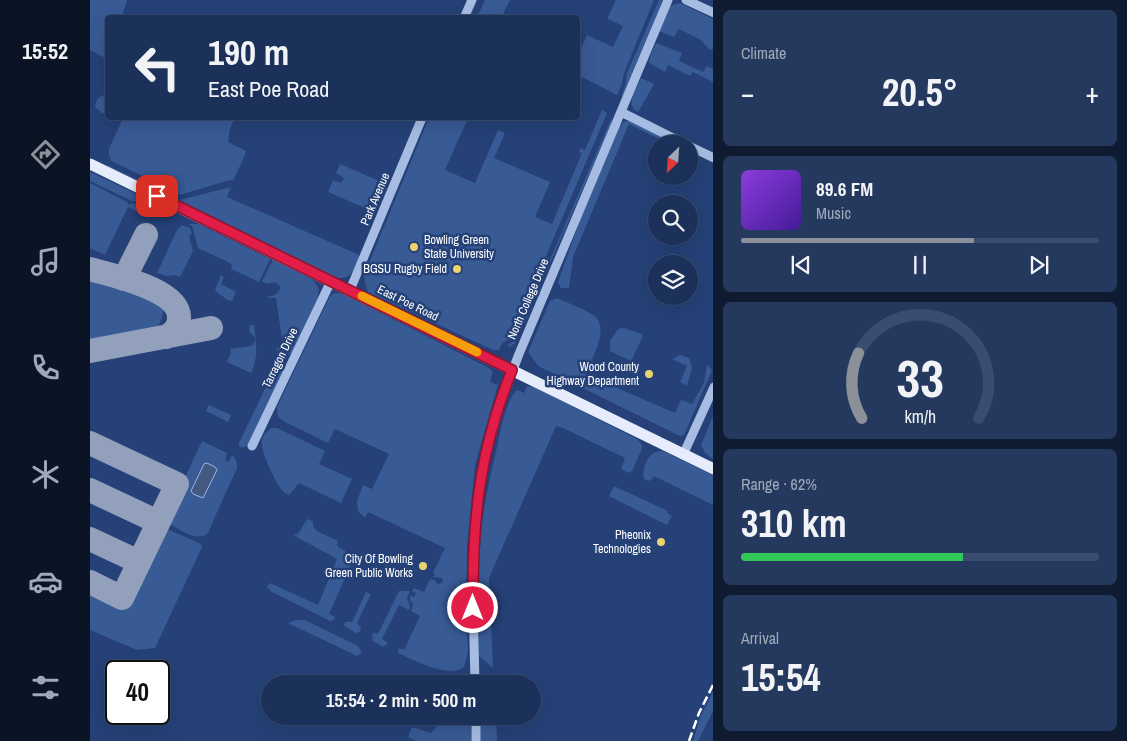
<!DOCTYPE html>
<meta charset="utf-8">
<style>
body{margin:0;font-family:"Archivo Narrow",sans-serif;background:#25395f;color:#f1f3f6;height:100vh;display:flex;flex-direction:column;font-size:19px;white-space:nowrap}
*{box-sizing:border-box;margin:0}
p{font-size:16px;color:#a0a9ba}
.icon{flex:none;width:28px;height:28px;fill:none;stroke:currentColor;stroke-width:2;stroke-linecap:round;stroke-linejoin:round}
.map{position:relative;flex:1;overflow:hidden}
.details{display:flex;flex-direction:column;gap:10px;padding:10px;background:#0f1b31;width:414px}
.details>*{flex:none}
.hud{position:absolute;left:15px;top:15px;width:475px;height:105px;border-radius:5px;box-shadow:0 5px 20px #0002,0 0 0 1px #3a4c6f;background:#1c3159;color:#f1f3f6;overflow:hidden}
.needle{width:32px;rotate:205deg}
.controls{position:absolute;left:558px;top:135px;display:grid;gap:10px}
.controls a{display:grid;place-items:center;width:50px;height:50px;border-radius:50%;background:#1c3159;box-shadow:0 5px 20px #0002,0 0 0 1px #3a4c6f;font-size:25px}
.speed{position:absolute;left:15px;top:660px;display:flex;gap:10px;font-size:25px;font-weight:700;text-align:center}
.speed>*{display:grid;place-content:center;width:65px;height:65px;border-radius:50%;background:#1c3159;box-shadow:0 5px 20px #0002,0 0 0 1px #3a4c6f;line-height:1}
.speed .limit{border:2px solid #111;border-radius:8px;background:#fff;color:#111}
.pin{position:absolute;display:grid;place-items:center;width:42px;height:42px;color:#fff;margin:-21px;border-radius:10px;box-shadow:0 2px 8px #0006}
.me{position:absolute;width:55px;margin:-28px;rotate:0deg;stroke-linejoin:round;filter:drop-shadow(0 0 4px #0008)}
.turn{display:flex;align-items:center;gap:18px;height:105px;padding:0 20px;font-size:22px}
.turn .icon{width:65px;height:65px;stroke-width:2.5}
.turn b{display:block;font-size:35px;line-height:42px}
.big{font-size:38px;font-weight:800;line-height:1.1}
.details .widget{flex:1;display:flex;flex-direction:column;justify-content:center;gap:8px;min-width:0;padding:0 18px;border-radius:8px;background:#25395f}
.details .dial{align-items:center;gap:0}
.dial svg{height:130px;overflow:visible;fill:none;stroke:#3a4c6f;stroke-width:7;stroke-linecap:round;text-anchor:middle}
.dial text{fill:#f1f3f6;stroke:none}
.song{display:flex;align-items:center;gap:15px}
.cover{width:60px;height:60px;border-radius:8px;background:linear-gradient(135deg,hsl(270 70% 55%),hsl(260 70% 35%))}
.played{height:5px;border-radius:2px;background:linear-gradient(90deg,#8c9099 65%,#3a4c6f 65%)}
.keys{display:flex;justify-content:space-around;direction:ltr}
.heat{display:flex;justify-content:space-between;align-items:center;font-size:28px;direction:ltr}
.charge{height:8px;border-radius:4px;background:linear-gradient(90deg,#34c759 62%,#3a4c6f 0)}
.trip{position:absolute;left:171px;top:675px;width:280px;height:50px;border-radius:25px;background:#1c3159;box-shadow:0 5px 20px #0002,0 0 0 1px #3a4c6f;font-weight:800;line-height:50px;text-align:center}
main{display:flex;flex:1;min-height:0}
.dock{display:flex;flex-direction:column;width:90px;justify-content:space-around;align-items:center;background:#0b1424;color:#a0a9ba}
.dock .icon{width:35px;height:35px}
.dock .active{color:#8c9099}
.dock b{font-size:22px;color:#f1f3f6}
.map>svg:first-child{display:block}
.green{fill:#385a95}
.water{fill:#445981;stroke:#9bb6e4}
.lines{fill:none;stroke-linecap:round;stroke-linejoin:round}
.taxiway{stroke:#92a0bb;stroke-width:24}
.minor{stroke:#a6bce3;stroke-width:9}
.major{stroke:#e6ecfc;stroke-width:11}
.rail{stroke:#fff;stroke-width:2.5;stroke-dasharray:9 4;stroke-linecap:butt}
.route-casing{stroke:#92132f;stroke-width:12}
.route{stroke:#e11d48;stroke-width:9}
.slow{stroke:#f59e0b;stroke-width:9}
.poi-dot{fill:#ecd36b;stroke:#254177;stroke-width:2}
.labels{text-anchor:middle;dominant-baseline:central;stroke-width:5;stroke-linejoin:round;paint-order:stroke}
.street-label{font-size:12px;fill:#fff;stroke:#254177}
.poi-label{font-size:12px;fill:#fff;stroke:#254177;text-anchor:end}
</style>
<main>
<nav class="dock">
<b>15:52</b>
<svg class="icon active" aria-label="directions" viewBox="0 0 24 24"><path d="M12 3l9 9-9 9-9-9zM9 14v-3h6M13 9l2 2-2 2"/></svg>
<svg class="icon" aria-label="music" viewBox="0 0 24 24"><path d="M9 18V5l10-2v13"/><circle cx="6" cy="18" r="3"/><circle cx="16" cy="16" r="3"/></svg>
<svg class="icon" aria-label="phone" viewBox="0 0 24 24"><path d="M5 4h4l2 5-3 2q2 4 5 5l2-3 5 2v4C11 20 4 13 5 4z"/></svg>
<svg class="icon" aria-label="climate" viewBox="0 0 24 24"><path d="M12 3v18M4 7l16 10M4 17L20 7"/></svg>
<svg class="icon" aria-label="car" viewBox="0 0 24 24"><path d="M5 17H2v-5l4-1 3-4h7l3 4 3 1v5h-3M9 17h6M6 11h13"/><circle cx="7" cy="17" r="2"/><circle cx="17" cy="17" r="2"/></svg>
<svg class="icon" aria-label="filters" viewBox="0 0 24 24"><path d="M4 7h16M4 17h16"/><circle cx="9" cy="7" r="2"/><circle cx="15" cy="17" r="2"/></svg>
</nav>
<div class="map">
<svg width="624" height="741" viewBox="0 0 624 741">
<rect width="100%" height="100%" fill="#254177"/>
<path class="green" d="M0,0H37L32,17L18,18L17,59L0,50Z
M395,0H420L412,16L414,17H387Z
M526,0H564L534,73L532,84L527,95L488,75V55L497,35L523,47L533,26L518,19V17Z
M569,0H572L569,9L534,94L531,97L535,86L537,73Z
M590,3L623,19V49L620,50L611,40L589,29L584,37L569,31L580,6Z
M566,43L592,53L589,61L613,72L617,66L623,69V82L603,72L600,76L578,65L575,72L559,63L561,54Z
M551,78L564,84L548,112C534,105 546,89 551,78Z
M12,95L17,98V111L16,113H12L5,107L7,99Z
M512,110L517,113L421,338L412,343L409,350H403L278,292L275,283L274,275L339,118H378L355,170L385,183L408,130L415,133L404,158L460,182L445,217L462,224L492,153L489,152L490,148L495,150Z
M522,117L521,125L425,343L420,347L417,346L425,340Z
M33,118H145L140,128L138,142L156,151L155,155L143,181L140,180L90,195L20,160L21,158L19,156V149Z
M535,121H541L587,144H579L539,124L483,257L479,288H471L468,282L490,220L529,127Z
M250,164L294,183L282,211L238,192L243,180L251,183L254,178L246,173Z
M17,165L89,200L141,187L137,197L267,254L270,257L263,272L257,277L246,279L210,263L187,248L86,202L16,168Z
M0,172L57,199L58,204L42,201L0,181Z
M0,183L39,203L38,204L40,205L41,203L57,206L54,211L51,213L38,207L15,255L0,248Z
M98,224H108L180,259L169,282L141,269L142,265L140,263L108,248L102,226Z
M92,225L100,228L102,233L99,236L103,251L90,277L86,275L76,276L67,273L87,230Z
M183,260L223,280L229,289L227,299L202,353L196,356L189,353L186,348L193,346L186,298H178V296C184,297 190,293 190,287C186,280 182,283 176,284L172,281Z
M131,275L134,277L131,284L146,292L142,301L137,300C133,296 128,294 125,290Z
M0,279C24,286 54,292 73,308C74,318 69,325 63,332L0,343Z
M245,293L253,294L399,368L403,372L400,382L408,385L385,465L377,546L376,619L378,651L374,667C372,668 369,670 367,670C353,675 321,659 308,653L309,648L314,650L330,616L321,611L323,605L320,600V596L324,597L326,593L322,591L324,588L334,592L340,579L345,580L347,584L352,583L353,581L352,578L343,577L345,574L343,573L355,548L278,512L275,518L268,511L267,501L273,485L282,489L299,454L245,429L238,443L195,422C187,417 188,417 187,407L240,296Z
M467,298C478,303 494,309 503,315C522,328 500,360 495,376L520,385L585,413L591,400L602,404L614,383L617,365L622,370L594,435L590,436L448,366L438,352L460,301Z
M160,325H164C166,342 169,357 161,373L137,362L141,353L140,349L161,346L165,342V338L159,331Z
M534,328L552,334V338L541,361L520,351V341L528,329Z
M590,355L599,358L602,368L597,386L590,382L597,366L582,359Z
M191,365L193,372L158,445C154,447 153,449 149,446V443L184,370L186,366Z
M437,386L444,387L547,439L552,445V449L542,471L539,473L531,469L535,458L471,427L466,426L399,578L403,668L389,656C389,616 387,577 391,537C393,507 400,477 407,447C410,432 416,400 427,390L434,393Z
M119,405L141,415L138,422L116,411Z
M623,416V459L615,453L611,445Z
M182,428H187L235,451L229,464L262,479L251,503L209,483L199,495C197,494 194,493 193,491C186,484 169,449 172,440C173,435 177,431 182,428Z
M112,441L137,453L135,460L139,462L142,455C147,459 147,463 147,469L135,494L118,533C107,543 89,529 78,523L76,518Z
M573,451L623,475V505L564,476L562,479L559,481L554,479C552,472 555,461 561,455C564,452 568,451 573,451Z
M524,486L578,511L577,513L582,516L577,525L519,496Z
M217,519L223,521V526L227,531L248,541L247,546L258,553L257,556L263,560L239,614L245,617L244,620L240,621L182,592L177,587L180,583L228,605L247,559L203,535L208,534Z
M75,528L111,544L112,547L65,648L47,650L0,630V589L34,606L70,532Z
M309,591H320L317,598L320,606L319,610L309,605L292,639L297,642V644L293,647L283,641L282,634L285,633L288,634Z
M276,592L281,594L267,623L271,628L270,632L266,633L254,626L255,622H262Z
M206,620H215L268,646L272,652L267,656L198,623Z
M623,691V711L608,741H603L610,718Z
M352,716H381V741H326L318,737L322,727L341,733L350,723Z
M389,716H406L407,741H390Z"/>
<path class="water" d="M117,463L125,467L127,470L113,498L103,494L101,491L114,464Z"/>
<g class="lines">
<path class="taxiway" d="M0,269C23,276 91,289 89,319C89,328 83,333 76,337
M34,279L56,235
M0,351L121,328
M0,443L87,484L32,598L0,582
M0,490L68,522
M0,539L49,562"/>
<path class="minor" d="M596,0L624,13
M374,18L382,0
M531,112L595,144
M599,146L624,158
M260,290L332,118
M162,446L241,281
M593,455L624,387
M385,684C384,629 381,574 386,519C391,462 408,407 429,354L578,0
M386,716V741"/>
<path class="major" d="M0,164L624,469"/>
<path class="rail" d="M599,741L609,713L624,683"/>
</g>
<g class="lines">
<g class="route-casing">
<path id="route" d="M67,196L422,370C403,417 390,469 386,520C383,549 383,579 383,608"/>
</g>
<use href="#route" class="route"/>
<path class="slow" d="M272,296L387,352"/>
</g>
<g class="poi-dot">
<circle cx="324" cy="247" r="5"/>
<circle cx="367" cy="269" r="5"/>
<circle cx="559" cy="374" r="5"/>
<circle cx="571" cy="542" r="5"/>
<circle cx="333" cy="566" r="5"/>
</g>
<g class="labels">
<g class="street-label">
<text transform="translate(285 199) rotate(-67)">Park Avenue</text>
<text transform="translate(438 299) rotate(-67)">North College Drive</text>
<text transform="translate(318 303) rotate(26)">East Poe Road</text>
<text transform="translate(190 358) rotate(-64)">Tarragon Drive</text>
</g>
<g class="poi-label">
<text x="334" y="240" text-anchor="start">Bowling Green<tspan x="334" dy="14">State University</tspan></text>
<text x="357" y="269">BGSU Rugby Field</text>
<text x="549" y="367">Wood County<tspan x="549" dy="14">Highway Department</tspan></text>
<text x="561" y="535">Pheonix<tspan x="561" dy="14">Technologies</tspan></text>
<text x="323" y="559">City Of Bowling<tspan x="323" dy="14">Green Public Works</tspan></text>
</g>
</g>
</svg>
<div class="controls">
<a><svg class="needle" viewBox="-14 -14 28 28"><path d="M0-13l5 13h-10z" fill="#e53935"/><path d="M0 13l5-13h-10z" fill="#a0a9ba"/></svg></a>
<a><svg class="icon" aria-label="search" viewBox="0 0 24 24"><circle cx="10" cy="10" r="6"/><path d="M15 15l6 6"/></svg></a>
<a><svg class="icon" aria-label="layers" viewBox="0 0 24 24"><path d="M12 4l9 5-9 5-9-5zM3 14l9 5 9-5"/></svg></a>
</div>
<div class="speed"><div class="limit">40</div></div>
<div class="pin" style="left:67px;top:196px;background:#d93025"><svg class="icon" aria-label="arrive" viewBox="0 0 24 24"><path d="M6 21V4h12l-3 4 3 4H6"/></svg></div>
<svg class="me" style="left:383px;top:608px" viewBox="-20 -20 40 40"><circle r="17" fill="#e11d48" stroke="#fff" stroke-width="3"/><path d="M0-11L8 9 0 5-8 9z" fill="#fff"/></svg>
<div class="trip">15:54 · 2 min · 500 m</div>
<div class="hud">
<div class="turn"><svg class="icon" aria-label="left" viewBox="0 0 24 24"><path d="M17 20v-9H6M10 6l-5 5 5 5"/></svg><div><b>190 m</b>East Poe Road</div></div>
</div>
</div>
<section class="details">
<div class="widget"><p>Climate</p>
<div class="heat"><a>−</a><b class="big">20.5°</b><a>+</a></div>
</div>
<div class="widget">
<div class="song"><i class="cover"></i><div><b>89.6 FM</b><p>Music</p></div></div>
<div class="played"></div>
<div class="keys"><svg class="icon" aria-label="previous" viewBox="0 0 24 24"><path d="M18 5L8 12l10 7zM5 5v14"/></svg><svg class="icon" aria-label="pause" viewBox="0 0 24 24"><path d="M8 5v14M16 5v14"/></svg><svg class="icon" aria-label="next" viewBox="0 0 24 24"><path d="M6 5l10 7-10 7zM19 5v14"/></svg></div>
</div>
<div class="widget dial"><svg viewBox="0 0 100 80">
<path d="M14 69A42 42 0 1 1 86 69"/>
<path d="M14 69A42 42 0 0 1 12 29" stroke="#8c9099"/>
<text x="50" y="56" font-size="32" font-weight="700">33</text>
<text x="50" y="72" font-size="11">km/h</text>
</svg></div>
<div class="widget"><p>Range · 62%</p><b class="big">310 km</b><div class="charge"></div></div>
<div class="widget"><p>Arrival</p><b class="big">15:54</b></div>
</section>
</main>
